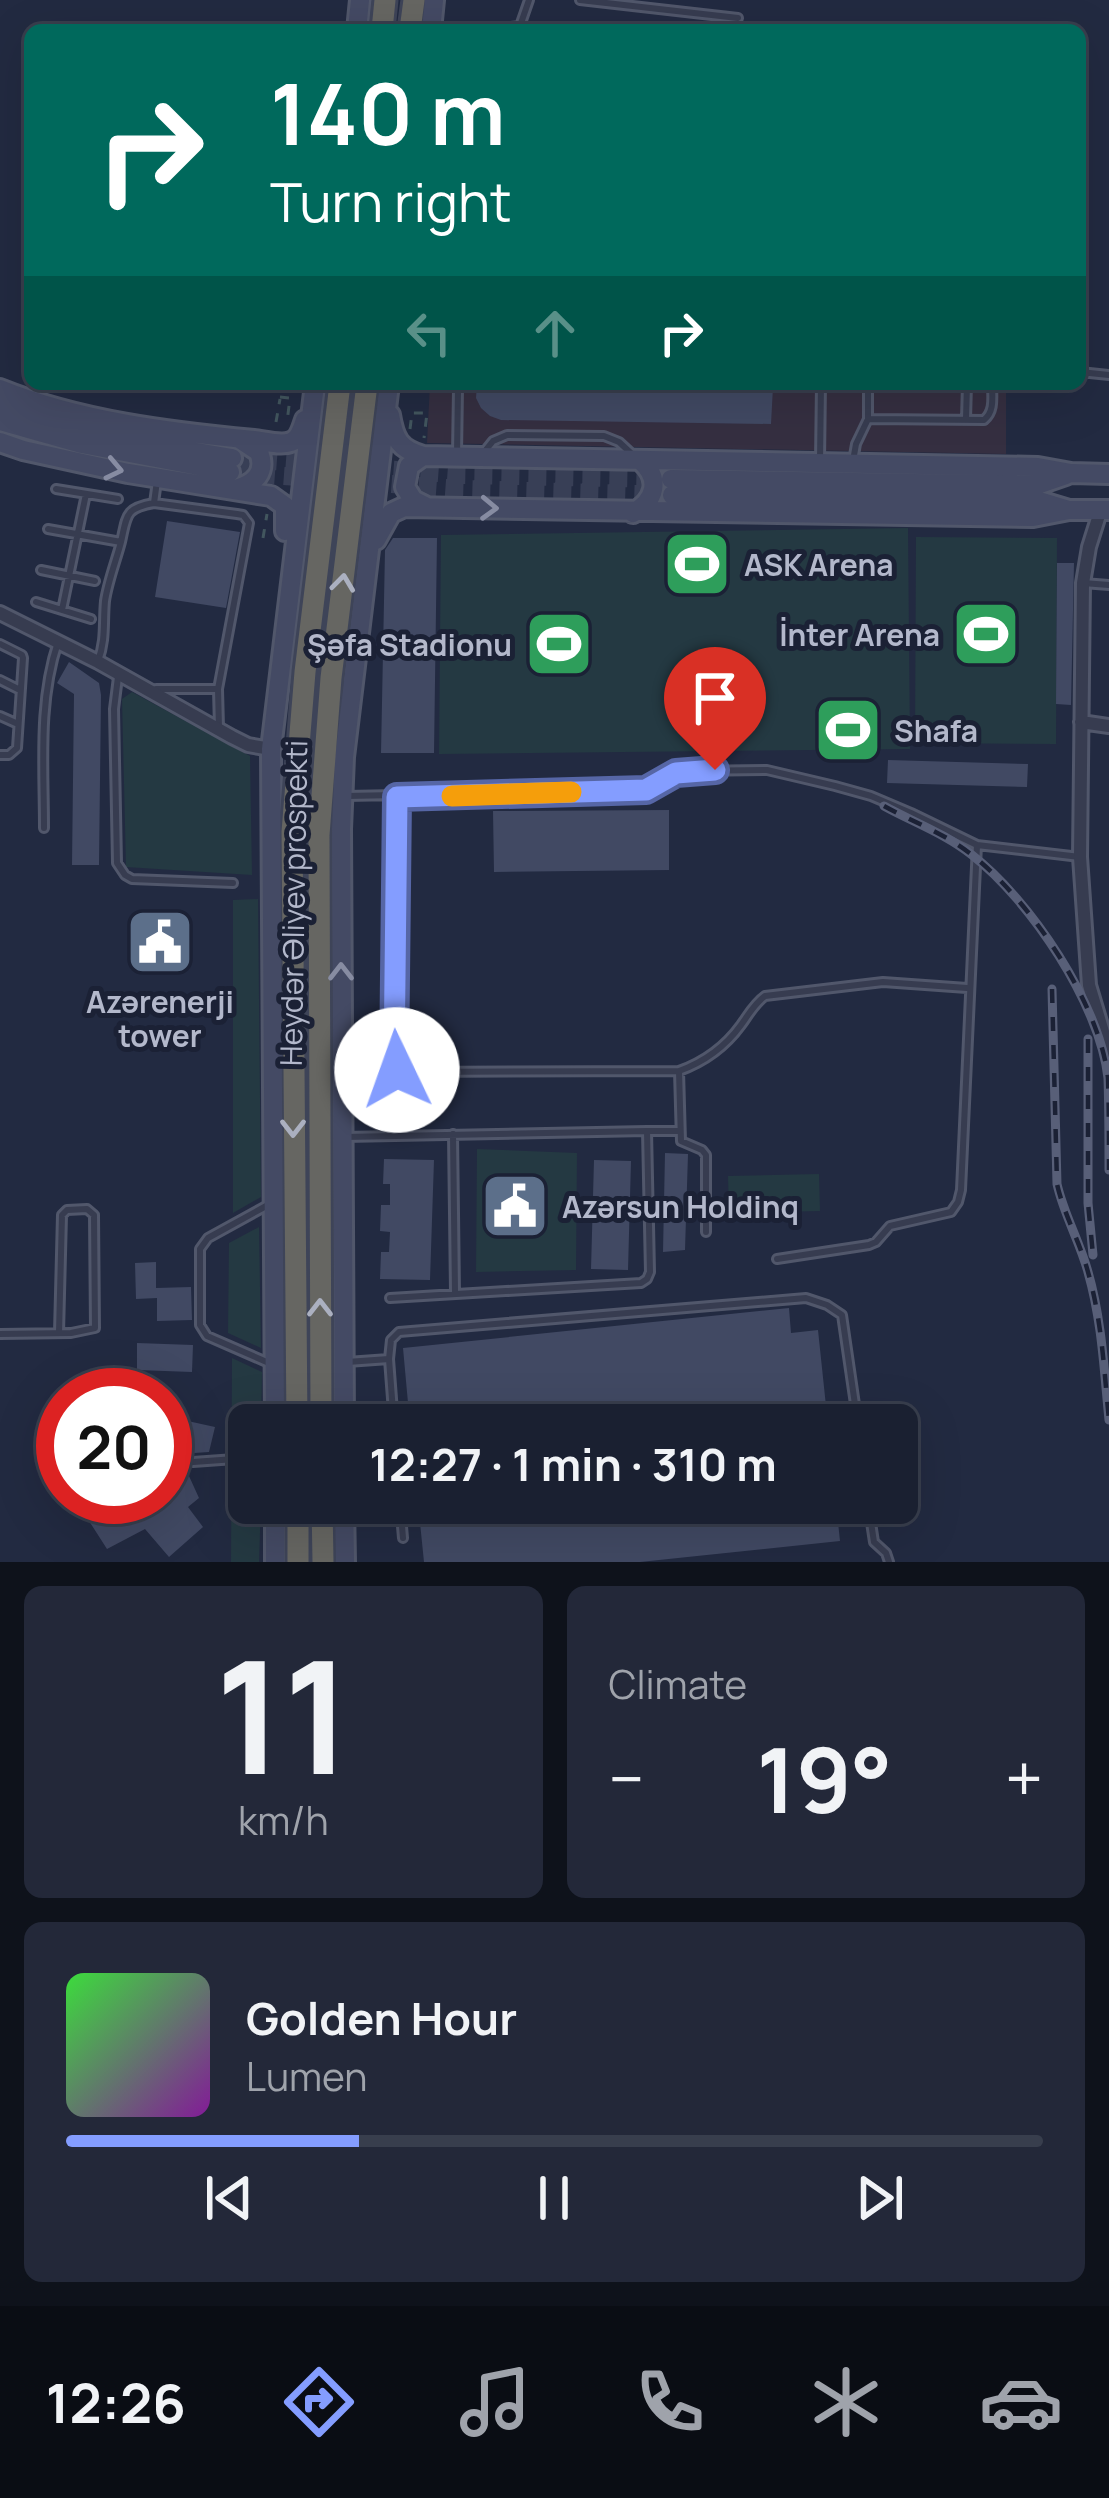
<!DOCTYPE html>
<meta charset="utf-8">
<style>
body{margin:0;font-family:Manrope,sans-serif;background:#232839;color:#f1f3f6;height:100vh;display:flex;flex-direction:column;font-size:45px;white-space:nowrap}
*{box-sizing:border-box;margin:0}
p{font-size:39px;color:#9fa3ab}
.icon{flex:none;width:66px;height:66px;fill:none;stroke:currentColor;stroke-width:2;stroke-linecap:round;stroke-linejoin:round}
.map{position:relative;height:1562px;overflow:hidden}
.panel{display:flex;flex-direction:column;gap:24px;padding:24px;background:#0e121b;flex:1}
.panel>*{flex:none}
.top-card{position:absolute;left:24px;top:24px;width:1062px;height:366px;border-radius:18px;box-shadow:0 12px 48px #0002,0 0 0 3px #383e4d;background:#00695c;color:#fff;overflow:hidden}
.speed{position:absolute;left:36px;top:1368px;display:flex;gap:24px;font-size:60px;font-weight:700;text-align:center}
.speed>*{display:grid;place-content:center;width:156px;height:156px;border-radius:50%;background:#1a2031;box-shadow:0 12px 48px #0002,0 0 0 3px #383e4d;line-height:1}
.speed .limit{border:18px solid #d22;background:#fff;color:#111}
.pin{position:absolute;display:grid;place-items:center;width:102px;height:102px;color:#fff;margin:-123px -51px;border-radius:50% 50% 50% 0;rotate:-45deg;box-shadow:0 0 12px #0007}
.pin .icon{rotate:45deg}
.me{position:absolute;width:132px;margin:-66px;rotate:357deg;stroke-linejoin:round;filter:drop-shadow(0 0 9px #0008)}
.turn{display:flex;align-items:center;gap:42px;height:252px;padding:0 48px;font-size:54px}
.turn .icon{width:156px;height:156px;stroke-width:2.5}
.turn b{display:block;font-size:84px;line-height:102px}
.lanes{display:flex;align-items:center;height:114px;padding:0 48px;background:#0003;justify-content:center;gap:60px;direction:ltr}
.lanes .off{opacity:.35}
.big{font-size:90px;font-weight:700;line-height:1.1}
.panel .card{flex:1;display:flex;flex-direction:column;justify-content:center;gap:18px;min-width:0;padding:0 42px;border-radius:18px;background:#232839}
.panel .dial{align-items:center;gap:0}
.dial b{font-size:156px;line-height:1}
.song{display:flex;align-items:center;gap:36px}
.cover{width:144px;height:144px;border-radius:18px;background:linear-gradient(135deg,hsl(120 70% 55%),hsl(290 70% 35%))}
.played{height:12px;border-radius:6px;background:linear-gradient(90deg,#849dff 30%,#383e4d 30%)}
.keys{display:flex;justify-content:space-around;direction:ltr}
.heat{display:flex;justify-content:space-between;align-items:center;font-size:66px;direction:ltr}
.panel .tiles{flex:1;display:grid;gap:24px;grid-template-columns:1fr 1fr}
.card:last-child{grid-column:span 2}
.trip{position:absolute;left:228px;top:1404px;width:690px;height:120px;border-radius:18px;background:#1a2031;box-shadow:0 12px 48px #0002,0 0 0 3px #383e4d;font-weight:700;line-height:120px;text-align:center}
.tabs{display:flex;height:192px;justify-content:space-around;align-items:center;background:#0a0d14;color:#9fa3ab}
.tabs .icon{width:84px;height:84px}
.tabs .selected{color:#849dff}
.tabs b{font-size:54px;color:#f1f3f6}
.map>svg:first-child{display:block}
.medical{fill:#352f41}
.green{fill:#243942}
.building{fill:#414963}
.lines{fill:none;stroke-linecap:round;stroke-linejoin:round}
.secondary-tunnel{stroke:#383f56;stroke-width:18;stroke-dasharray:18 9;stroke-linecap:butt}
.service-casing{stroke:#51576b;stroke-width:12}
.minor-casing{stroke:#51576b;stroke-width:18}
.secondary-casing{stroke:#51576b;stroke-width:24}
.trunk-casing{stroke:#3e4458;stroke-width:27}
.path{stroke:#42565e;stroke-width:3;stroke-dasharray:9 9;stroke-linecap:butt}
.service{stroke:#373c50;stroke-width:6}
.minor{stroke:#373c50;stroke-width:12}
.secondary{stroke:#444a64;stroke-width:18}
.trunk{stroke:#666662;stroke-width:21}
.rail-casing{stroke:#585f78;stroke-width:9}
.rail{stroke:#1b2135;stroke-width:4.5;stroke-dasharray:14;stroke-linecap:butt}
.oneway{stroke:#878ca2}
.oneway2{stroke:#abb0c0}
.route-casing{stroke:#5666a6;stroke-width:30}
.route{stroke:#849dff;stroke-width:21}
.slow{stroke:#f59e0b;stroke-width:21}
.labels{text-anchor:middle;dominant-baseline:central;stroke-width:10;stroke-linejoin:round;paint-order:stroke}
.poi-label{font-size:30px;font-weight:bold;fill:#b3b8cb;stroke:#1b2135;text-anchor:start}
.street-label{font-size:30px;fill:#b3b8cb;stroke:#1b2135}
</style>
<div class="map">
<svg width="1109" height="1562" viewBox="0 0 1109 1562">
<rect width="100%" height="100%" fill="#222a41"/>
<path class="medical" d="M430,384H1006V454L427,443Z"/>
<path class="green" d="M908,528L910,749L439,754L441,535Z
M916,537L1057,538L1056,744L915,743Z
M132,692L250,756L252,875L126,867L122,699Z
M258,899L261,1197L233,1213V900Z
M477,1149L577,1153L576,1270L476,1272Z
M819,1174L820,1211L729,1213L728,1176Z
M259,1227L261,1348L228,1333L229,1243Z
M232,1358L262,1372L261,1425H249V1503H261L259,1562H231Z"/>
<path class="building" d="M477,384L773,387L771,424L501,420L490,416L481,408L476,398Z
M167,521L240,532L226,608L155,597Z
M393,538H437L434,753H381L385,550Z
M1057,563H1074L1071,705L1056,704Z
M69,662L99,683L101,695L99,865H72L74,694L57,683Z
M888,760L1028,764L1027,787L887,783Z
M669,810V870L494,872L493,811Z
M665,1153L688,1154L685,1250L663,1252Z
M384,1159L434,1160L430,1280L380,1279L381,1252H389L390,1232L380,1231L381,1205H390V1184H383Z
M594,1160L631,1161L628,1270L591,1269Z
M156,1262V1288L191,1287L192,1320L157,1321V1298L136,1299L135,1263Z
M789,1308L791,1333L818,1330L828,1425H410L403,1348Z
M137,1343L193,1345L192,1372L137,1370Z
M165,1416L215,1427L209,1452L179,1454L199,1498L188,1507L203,1527L169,1557L145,1529L107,1549L82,1510L89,1497H165Z
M418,1503H836L840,1541L640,1562H424Z"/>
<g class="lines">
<path class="secondary-tunnel" d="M232,458L464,475L666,479
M230,472L460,489L672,495"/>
<g class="service-casing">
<path id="service" d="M580,0L738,18
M486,30L520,26L529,0
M1080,372L1109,375
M868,419L984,420C995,411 992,397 992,384
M966,419L967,384
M485,451L493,441L507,435L604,436L619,442L633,455
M457,454L458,389
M820,461L821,384
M853,461L856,444L868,419V384
M56,489L118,499
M154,503L237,514L243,515L249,523L218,689L219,728
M48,529L121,542C127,515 125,508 154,503L157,481
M41,570L95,581
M1083,583L1109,585
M36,602L91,619
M62,610L86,494
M0,644L22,655L23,658L17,748L9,755H0
M98,661C106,640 103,622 105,601C108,581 116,561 121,542
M118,677L114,709L117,863L125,875L132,879L233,883
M0,680L18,689
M156,689H218
M0,716L18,724
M346,796L647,790L676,773L687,771L767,770L835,786L871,796L911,813L977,845
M397,797L394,1066L403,1072L679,1071L681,1141L702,1150L706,1155V1232
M44,828C44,766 38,702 58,642
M679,1071C704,1062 725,1047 741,1025C749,1014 754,1004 765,996L883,982L967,988
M647,1131H679
M453,1134L455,1292
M344,1137L647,1131L650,1272L647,1279L641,1283L390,1298
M268,1205L208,1238L200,1249V1325L207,1336L269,1363
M777,1259L869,1245L876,1242L890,1226L951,1212L958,1202L961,1190L977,845L1080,857
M0,1334L71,1333L95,1328L94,1215L87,1209L67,1210L62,1215L59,1333
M389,1359L394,1425
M347,1362L389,1359L391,1340L399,1332L806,1298L827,1305L842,1315L858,1425
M193,1462L249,1458
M400,1503L403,1538
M868,1503L874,1542L886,1553L889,1562"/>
</g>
<g class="minor-casing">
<path id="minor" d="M1100,512L1089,547L1083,583L1080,857L1089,985L1109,1052
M0,613L98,662L232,737L248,745L271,749
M1081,722L1109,726"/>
</g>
<g class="secondary-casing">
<path id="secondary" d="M357,30L360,0
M431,30L434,0
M0,389C79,421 170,432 254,440C264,441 281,446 291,442C300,439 302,428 305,420
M0,408L138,442L232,458
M390,415C394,439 399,449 423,456L1038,467L1071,473L1109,474
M0,421L82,444L230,472
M0,442L23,450L128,473L271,496L285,506V531
M423,456L409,466L405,487L413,500L425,506
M671,479L1037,485L1066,475
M236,489C254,484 267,473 259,452L241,440
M672,495L1036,500L1069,510H1109
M633,513C656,500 661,479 641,461
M376,540L391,513L404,507L1033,517L1069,510
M275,1425L271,749L315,384
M344,1425L341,829L344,757L389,384
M275,1503V1562
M344,1503L345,1562"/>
</g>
<g class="trunk-casing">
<path id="trunk" d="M382,30L385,0
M410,30L414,0
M297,1425L292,832L305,672L340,384
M321,1425L319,835L331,678L367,384
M298,1503V1562
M322,1503L323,1562"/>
</g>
<path class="path" d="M280,397L290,398L287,422
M276,422L280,399
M410,429L412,413H427L424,438
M263,538L267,514"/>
<use href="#service" class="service"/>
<use href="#minor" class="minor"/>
<use href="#secondary" class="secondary"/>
<use href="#trunk" class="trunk"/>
<g class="rail-casing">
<path id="rail" d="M884,806C913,822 946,834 972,855C1030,900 1100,1004 1108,1078C1109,1108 1109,1140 1109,1170
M1052,989L1057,1184C1064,1215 1080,1242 1088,1272C1102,1321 1104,1370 1109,1420
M1088,1039V1203L1093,1255"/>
</g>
<use href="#rail" class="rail"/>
</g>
<defs><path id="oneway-chevron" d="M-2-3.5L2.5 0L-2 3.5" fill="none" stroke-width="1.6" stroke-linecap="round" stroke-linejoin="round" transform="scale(3)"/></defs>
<g class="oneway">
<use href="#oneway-chevron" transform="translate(114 469) rotate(12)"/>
<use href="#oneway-chevron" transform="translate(489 508) rotate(2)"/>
<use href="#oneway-chevron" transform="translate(341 972) rotate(-90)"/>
</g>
<g class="oneway2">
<use href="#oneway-chevron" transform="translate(343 583) rotate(-83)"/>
<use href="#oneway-chevron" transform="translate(293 1128) rotate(90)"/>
<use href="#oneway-chevron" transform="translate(320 1308) rotate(-90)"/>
</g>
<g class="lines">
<g class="route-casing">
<path id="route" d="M397,1070L394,1066L397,797L646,790L676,773L715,770"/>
</g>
<use href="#route" class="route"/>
<path class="slow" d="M452,796L571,792"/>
</g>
<defs>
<g id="stadium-square" transform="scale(3.45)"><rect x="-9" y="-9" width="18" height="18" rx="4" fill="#2e9e5b" stroke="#1b2135"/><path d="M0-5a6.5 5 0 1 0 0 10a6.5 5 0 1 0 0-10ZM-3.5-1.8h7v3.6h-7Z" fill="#fff"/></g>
<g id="civic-square" transform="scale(3.45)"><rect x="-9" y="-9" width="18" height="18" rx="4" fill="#5c6f8a" stroke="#1b2135"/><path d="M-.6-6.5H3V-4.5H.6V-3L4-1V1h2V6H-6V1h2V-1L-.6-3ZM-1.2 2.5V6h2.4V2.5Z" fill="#fff"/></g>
</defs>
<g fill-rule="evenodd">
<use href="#stadium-square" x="697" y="564"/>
<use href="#stadium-square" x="986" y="634"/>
<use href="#stadium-square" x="559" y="644"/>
<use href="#stadium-square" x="848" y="730"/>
<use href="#civic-square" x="160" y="942"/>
<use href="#civic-square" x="515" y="1206"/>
</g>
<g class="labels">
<g class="poi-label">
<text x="744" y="564">ASK Arena</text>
<text x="940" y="634" text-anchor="end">İnter Arena</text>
<text x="512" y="644" text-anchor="end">Şəfa Stadionu</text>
<text x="894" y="730">Shafa</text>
<text x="160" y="1001" text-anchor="middle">Azərenerji<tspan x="160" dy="34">tower</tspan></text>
<text x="562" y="1206">Azərsun Holdinq</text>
</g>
<g class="street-label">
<text transform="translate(293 903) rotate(-89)">Heydər Əliyev prospekti</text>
</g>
</g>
</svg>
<div class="speed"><div class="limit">20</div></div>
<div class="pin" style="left:715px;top:770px;background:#d93025"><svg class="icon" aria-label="arrive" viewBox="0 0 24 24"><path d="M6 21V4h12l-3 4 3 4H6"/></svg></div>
<svg class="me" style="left:397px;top:1070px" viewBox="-20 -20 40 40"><circle r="19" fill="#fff"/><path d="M0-13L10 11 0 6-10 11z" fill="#849dff"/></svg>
<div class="trip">12:27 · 1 min · 310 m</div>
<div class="top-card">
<div class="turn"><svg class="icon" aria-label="right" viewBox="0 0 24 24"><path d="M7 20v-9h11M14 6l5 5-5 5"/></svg><div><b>140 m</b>Turn right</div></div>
<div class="lanes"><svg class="icon off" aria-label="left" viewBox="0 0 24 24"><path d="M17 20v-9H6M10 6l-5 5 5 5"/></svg><svg class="icon off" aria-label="ahead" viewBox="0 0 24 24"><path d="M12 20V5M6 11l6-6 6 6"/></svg><svg class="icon" aria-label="right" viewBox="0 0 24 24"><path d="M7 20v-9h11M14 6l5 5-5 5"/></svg></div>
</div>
</div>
<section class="panel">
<div class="tiles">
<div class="card dial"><b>11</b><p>km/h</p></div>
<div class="card"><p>Climate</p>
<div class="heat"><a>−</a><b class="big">19°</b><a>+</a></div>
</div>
<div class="card">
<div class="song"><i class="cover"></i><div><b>Golden Hour</b><p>Lumen</p></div></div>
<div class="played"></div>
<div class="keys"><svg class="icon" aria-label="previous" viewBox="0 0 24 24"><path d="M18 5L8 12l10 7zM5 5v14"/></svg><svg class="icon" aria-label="pause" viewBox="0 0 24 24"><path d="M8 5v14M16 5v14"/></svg><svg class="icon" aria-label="next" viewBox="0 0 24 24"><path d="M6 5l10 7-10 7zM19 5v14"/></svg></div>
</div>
</div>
</section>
<nav class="tabs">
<b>12:26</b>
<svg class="icon selected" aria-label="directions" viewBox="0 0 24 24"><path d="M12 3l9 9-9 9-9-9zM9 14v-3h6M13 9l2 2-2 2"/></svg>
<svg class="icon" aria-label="music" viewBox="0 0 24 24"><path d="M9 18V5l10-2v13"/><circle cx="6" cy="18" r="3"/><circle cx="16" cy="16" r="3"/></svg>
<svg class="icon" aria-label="phone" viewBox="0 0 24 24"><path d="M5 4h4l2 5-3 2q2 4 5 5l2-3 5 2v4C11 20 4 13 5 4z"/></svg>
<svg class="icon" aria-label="climate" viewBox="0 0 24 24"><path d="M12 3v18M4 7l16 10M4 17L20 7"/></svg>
<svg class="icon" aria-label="car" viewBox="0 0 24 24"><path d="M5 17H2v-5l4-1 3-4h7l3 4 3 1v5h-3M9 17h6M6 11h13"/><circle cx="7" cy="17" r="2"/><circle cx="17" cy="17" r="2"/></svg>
</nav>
